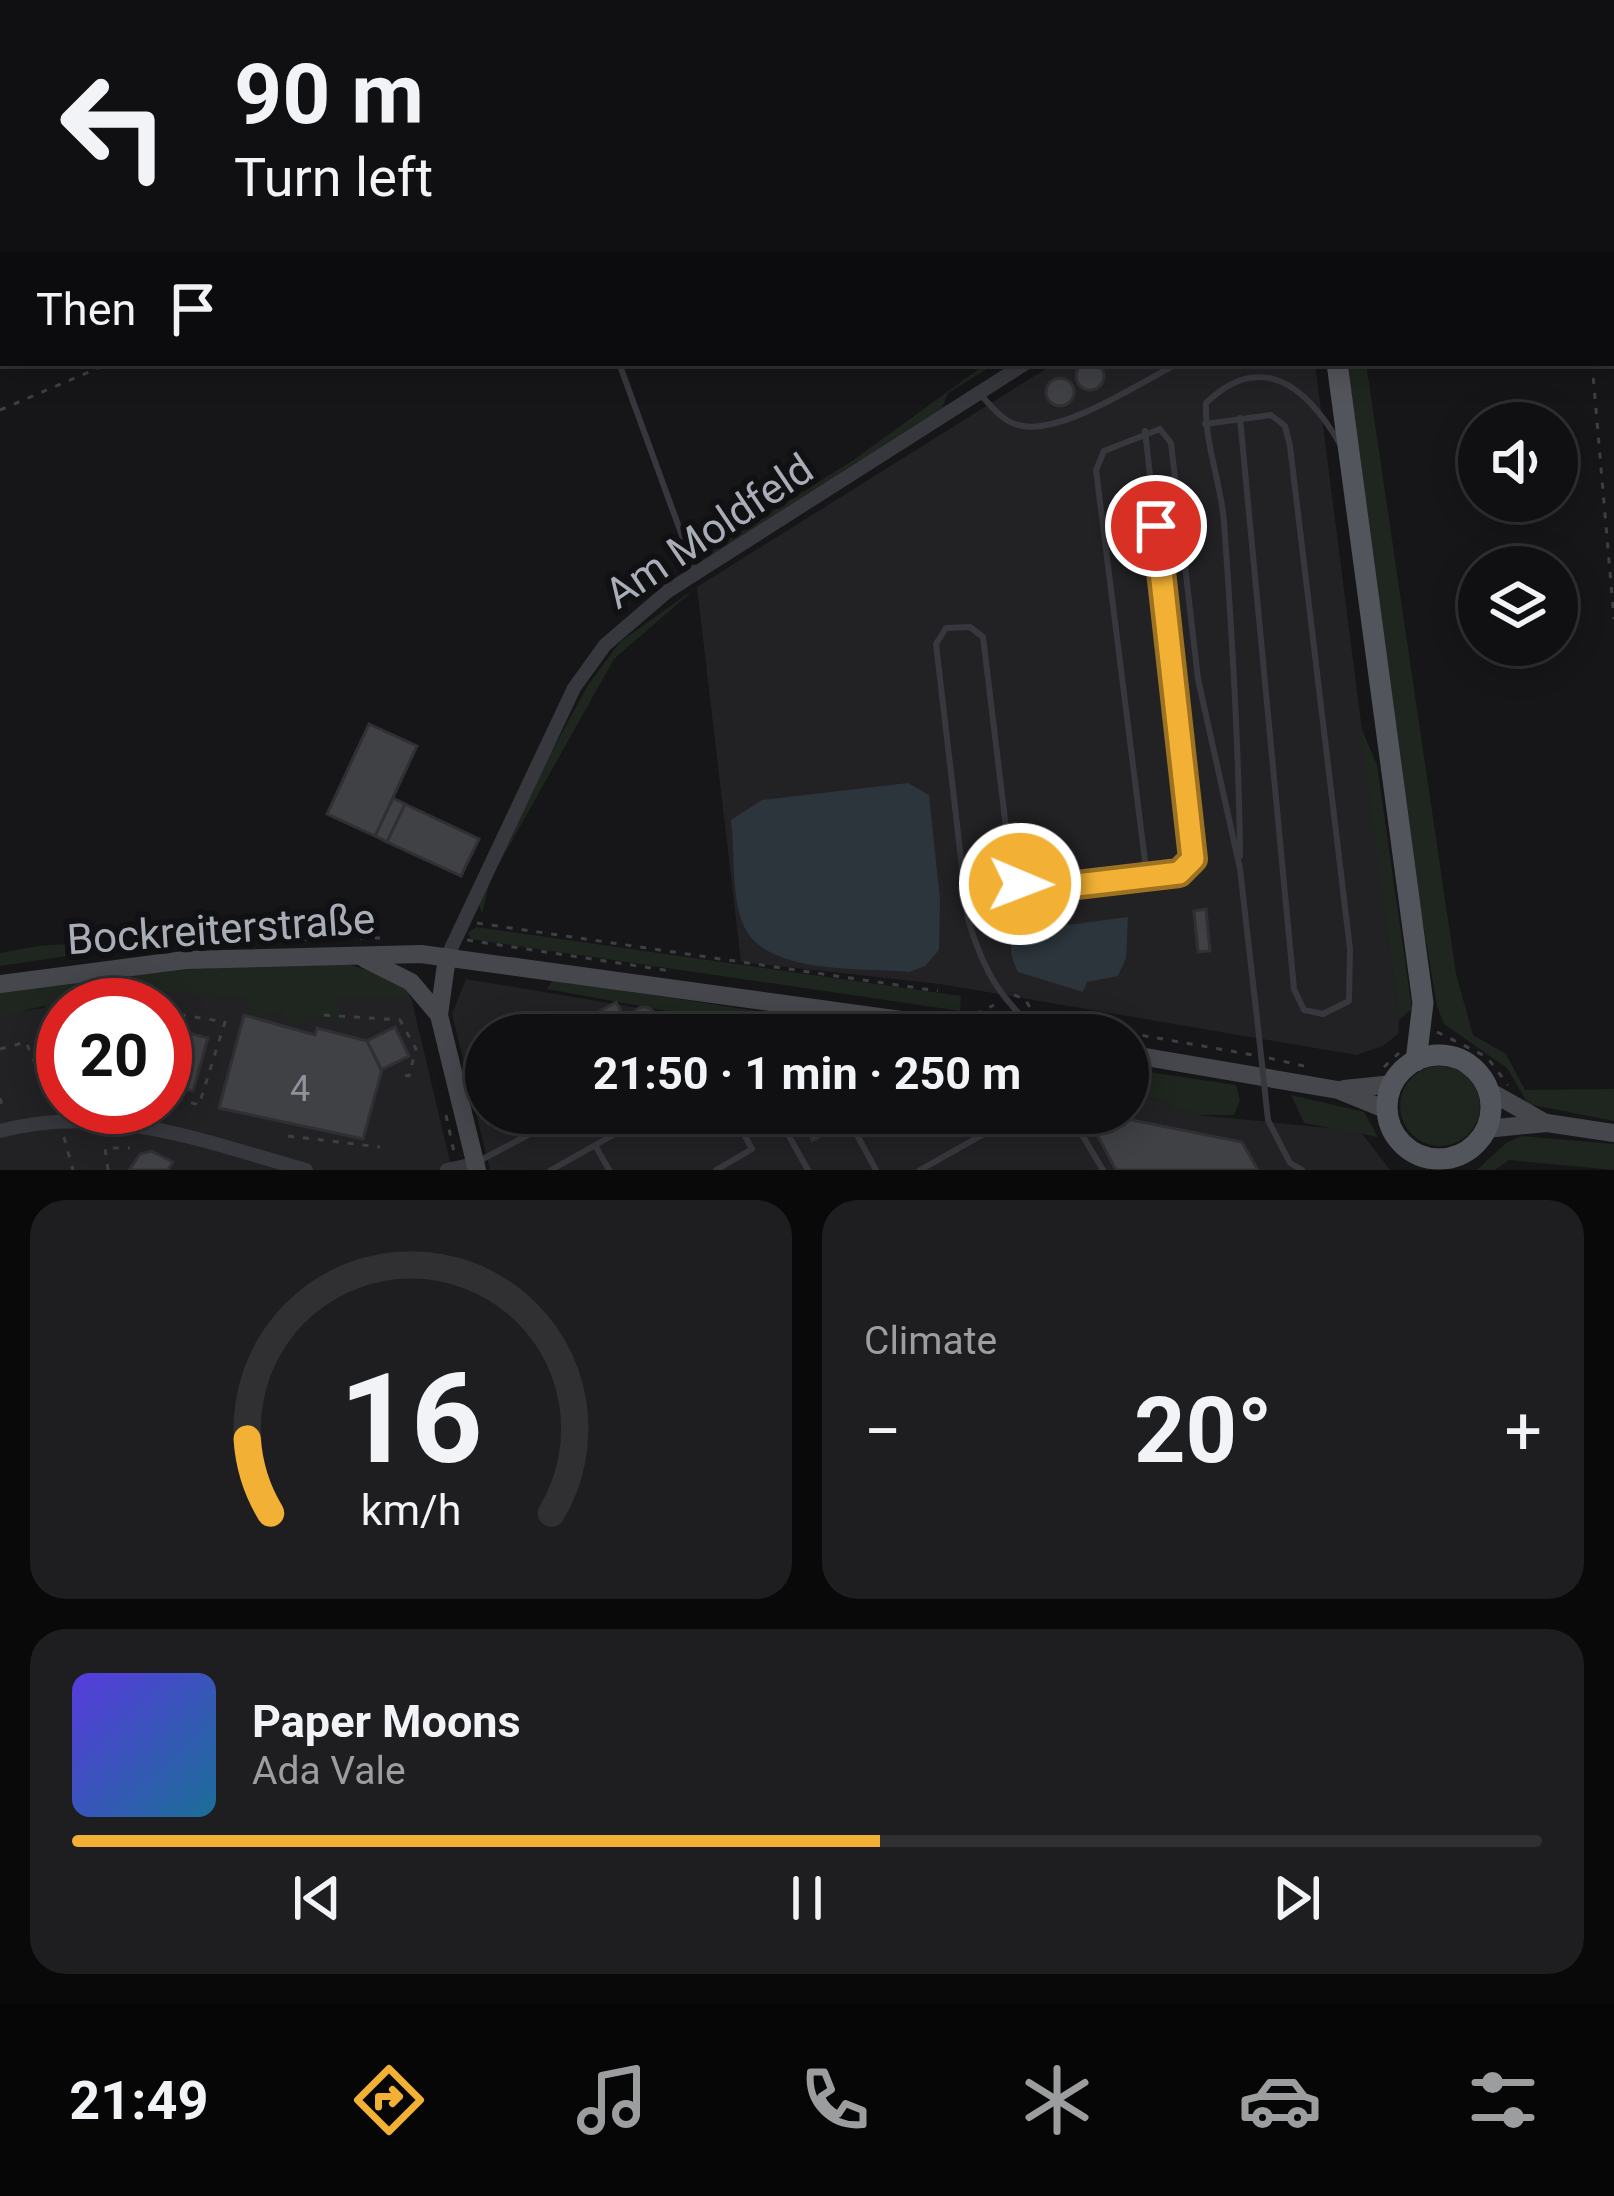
<!DOCTYPE html>
<meta charset="utf-8">
<style>
body{margin:0;font-family:Roboto,sans-serif;background:#1e1e20;color:#f1f3f6;height:100vh;display:flex;flex-direction:column;font-size:45px;white-space:nowrap}
*{box-sizing:border-box;margin:0}
p{font-size:39px;color:#9c9d9f}
.icon{flex:none;width:66px;height:66px;fill:none;stroke:currentColor;stroke-width:2;stroke-linecap:round;stroke-linejoin:round}
.map{position:relative;height:1170px;overflow:hidden}
.drawer{display:flex;flex-direction:column;gap:30px;padding:30px;background:#09090a;flex:1}
.drawer>*{flex:none}
.top-card{position:absolute;left:0px;top:0px;width:1614px;height:366px;box-shadow:0 6px 30px #0003,0 0 0 3px #303032;background:#101012;color:#f1f3f6;overflow:hidden}
.controls{position:absolute;left:1458px;top:402px;display:grid;gap:24px}
.controls a{display:grid;place-items:center;width:120px;height:120px;border-radius:50%;background:#101012;box-shadow:0 6px 30px #0003,0 0 0 3px #303032;font-size:60px}
.speed{position:absolute;left:36px;top:978px;display:flex;gap:24px;font-size:60px;font-weight:700;text-align:center}
.speed>*{display:grid;place-content:center;width:156px;height:156px;border-radius:50%;background:#101012;box-shadow:0 6px 30px #0003,0 0 0 3px #303032;line-height:1}
.speed .limit{border:18px solid #d22;background:#fff;color:#111}
.pin{position:absolute;display:grid;place-items:center;width:102px;height:102px;color:#fff;margin:-51px;border:6px solid #fff;border-radius:50%;box-shadow:0 3px 12px #0007}
.me{position:absolute;width:132px;margin:-66px;rotate:91deg;stroke-linejoin:round;filter:drop-shadow(0 0 9px #0008)}
.turn{display:flex;align-items:center;gap:42px;height:252px;padding:0 36px;font-size:54px}
.turn .icon{width:156px;height:156px;stroke-width:2.5}
.turn b{display:block;font-size:84px;line-height:102px}
.then{display:flex;align-items:center;height:114px;padding:0 36px;background:#0003;gap:24px;font-size:45px}
.big{font-size:90px;font-weight:700;line-height:1.1}
.drawer .card{flex:1;display:flex;flex-direction:column;justify-content:center;gap:18px;min-width:0;padding:0 42px;border-radius:36px;background:#1e1e20}
.drawer .dial{align-items:center;gap:0}
.dial svg{height:312px;overflow:visible;fill:none;stroke:#303032;stroke-width:7;stroke-linecap:round;text-anchor:middle}
.dial text{fill:#f1f3f6;stroke:none}
.song{display:flex;align-items:center;gap:36px}
.cover{width:144px;height:144px;border-radius:18px;background:linear-gradient(135deg,hsl(250 70% 55%),hsl(200 70% 35%))}
.played{height:12px;border-radius:6px;background:linear-gradient(90deg,#f2b134 55%,#303032 55%)}
.keys{display:flex;justify-content:space-around;direction:ltr}
.heat{display:flex;justify-content:space-between;align-items:center;font-size:66px;direction:ltr}
.drawer .tiles{flex:1;display:grid;gap:30px;grid-template-columns:1fr 1fr}
.card:last-child{grid-column:span 2}
.trip{position:absolute;left:465px;top:1014px;width:684px;height:120px;border-radius:60px;background:#101012;box-shadow:0 6px 30px #0003,0 0 0 3px #303032;font-weight:700;line-height:120px;text-align:center}
.tabs{display:flex;height:192px;justify-content:space-around;align-items:center;background:#060607;color:#9c9d9f}
.tabs .icon{width:84px;height:84px}
.tabs .selected{color:#f2b134}
.tabs b{font-size:54px;color:#f1f3f6}
.map>svg:first-child{display:block}
.built{fill:#222225;fill-rule:evenodd}
.green{fill:#1e261f}
.water{fill:#2c353c}
.building{fill:#404145;stroke:#303034;stroke-width:3}
.lines{fill:none;stroke-linecap:round;stroke-linejoin:round}
.path{stroke:#3d3f44;stroke-width:3;stroke-dasharray:6 9;stroke-linecap:butt}
.lane{stroke:#37383d;stroke-width:6}
.street{stroke:#37383d;stroke-width:14}
.secondary{stroke:#45474d;stroke-width:18}
.primary{stroke:#53555c;stroke-width:21}
.lane-bridge{stroke:#37383d;stroke-width:6}
.route-casing{stroke:#9d7322;stroke-width:30}
.route{stroke:#f2b134;stroke-width:21}
.labels{text-anchor:middle;dominant-baseline:central;stroke-width:12;stroke-linejoin:round;paint-order:stroke}
.number-label{font-size:36px;fill:#8e929b}
.street-label{font-size:42px;fill:#a8adb8;stroke:#111113}
</style>
<div class="map">
<svg width="1614" height="1170" viewBox="0 0 1614 1170">
<rect width="100%" height="100%" fill="#161618"/>
<path class="built" d="M1055,363H1315L1399,1020L1398,1034L1383,1046L1356,1055L940,984L741,962L697,587Z
M466,979L799,1035H486V1113H1128V1090L1197,1115L1360,1131L1390,1170H490L452,1014Z
M147,991L411,997L452,1170H0V1015ZM63,1005H165V1107H63Z"/>
<path class="green" d="M987,363H997L948,393L942,408L705,559L699,557L852,461Z
M1347,363H1366L1456,974L1473,1035L1506,1054L1525,1090L1614,1089V1121L1528,1104L1507,1068L1444,1024L1437,1006L1410,847Z
M697,587L614,659L490,880L482,914L477,898L505,837L588,685L620,642Z
M1360,725L1377,765L1412,1009L1399,1020Z
M351,924L356,934L121,948L0,966V953L38,946Z
M476,927L961,996L960,1011L471,939L468,933Z
M230,965H351L406,983L410,998L336,997L341,1012L335,1022L314,1016L297,1026L289,1024L282,1010L252,1018L247,997L147,991L63,1005V1022H53L44,1006L0,1017V992L140,971Z
M553,980L917,1035H799L547,989Z
M1400 1106a40 40 0 1 1 80 0a40 40 0 1 1-80 0Z
M1128,1069L1236,1085L1240,1100L1234,1115H1197L1128,1090Z
M1291,1095L1364,1112L1378,1137L1304,1123Z
M1522,1136L1614,1144V1170L1509,1160L1495,1170H1477L1506,1143Z"/>
<path class="water" d="M908,783L929,795L940,899L939,950L925,966L909,972C862,967 764,976 743,924C731,895 735,851 731,820L762,800Z
M1128,917L1126,958L1118,976L1087,982L1083,992L1018,972C1011,958 1008,946 1015,932Z"/>
<path class="building" d="M1076 376a14 14 0 1 1 28 0a14 14 0 1 1-28 0Z
M1046 392a14 14 0 1 1 28 0a14 14 0 1 1-28 0Z
M369,724L417,746L375,836L327,814Z
M393,798L405,804L387,842L375,836Z
M405,804L479,839L461,876L387,842Z
M1206,909L1210,951L1198,952L1194,911Z
M616,1002L635,1035H586L579,1023Z
M632 1019a12 12 0 1 1 24 0a12 12 0 1 1-24 0Z
M244,1015L315,1035L317,1028L367,1041L382,1070L363,1139L219,1108Z
M395,1027L409,1056L381,1070L367,1041Z
M178,1030L208,1038L193,1091L165,1083Z
M803,1113H825L834,1128L812,1141Z
M1097,1113L1242,1142L1258,1170H1116L1088,1118Z
M151,1151L173,1162L168,1170H129L140,1154Z"/>
<g class="lines">
<path class="path" d="M332,0L334,3
M1267,0V3
M807,3L812,0
M1585,3L1590,0
M1611,28L1614,26
M1611,163L1614,164
M1592,363L1614,619
M0,410L110,363
M477,923L938,991
M467,940L671,971
M240,941L380,938
M1014,995L1025,999L1032,1011
M101,1001V1005
M165,1012L225,1022L199,1105L182,1100
M976,1014L994,1005
M324,1015L400,1020L416,1049L409,1076L398,1074
M1039,1017L1253,1055
M1437,1032L1487,1057L1508,1085
M0,1049L26,1042L47,1091
M1269,1058L1312,1068
M1384,1067L1399,1053
M0,1098L3,1108
M446,1115L454,1152
M754,1130L771,1120
M288,1136L380,1147
M64,1137L73,1170
M108,1170L105,1148H130"/>
<path class="lane" d="M619,363L696,574
M981,395C992,407 1002,421 1018,425C1060,437 1140,382 1179,363
M1205,424L1271,415L1285,426L1290,446L1350,949L1349,1001L1323,1014L1304,1010L1294,989L1240,418
M1240,856C1239,745 1232,633 1224,522C1221,482 1204,442 1206,403C1262,349 1307,387 1340,444
M1240,869L1257,1018
M1147,877L1096,470L1104,451L1160,429L1171,443L1198,679L1240,869
M712,1035H732
M1043,1035C1001,1002 983,970 968,919L936,644L946,628L970,627L983,637L1011,869L1020,884L1034,891L1179,873L1193,858L1145,431
M612,1113L622,1130
M776,1113L808,1170
M845,1113L876,1170
M890,1113L901,1132
M1069,1113L1103,1170
M1268,1120L1290,1163L1302,1170
M595,1145L609,1170
M477,1162L570,1113
M551,1170L652,1113
M716,1170L752,1149L733,1113
M920,1170L1021,1113"/>
<path class="street" d="M1606,3L1611,0
M447,957L574,688L605,645L668,591L1026,363
M0,1131C109,1103 201,1141 306,1170
M447,1170L474,1164"/>
<path class="secondary" d="M447,957L439,1015L477,1170
M365,959L411,982L439,1015
M0,984L185,960L421,954L1011,1035
M1128,1054L1338,1090L1387,1110
M1344,1089L1393,1084
M1489,1091L1542,1121
M1486,1129L1547,1123L1614,1133"/>
<path class="primary" d="M1302,0L1303,3
M1337,363L1423,1003L1416,1061
M1387 1107a52 52 0 1 1 104 0a52 52 0 1 1-104 0Z"/>
<path class="lane-bridge" d="M1257,1018L1268,1120"/>
</g>
<g class="lines">
<g class="route-casing">
<path id="route" d="M1020,884L1034,890L1179,873L1193,859L1156,526"/>
</g>
<use href="#route" class="route"/>
</g>
<g class="labels">
<g class="number-label">
<text x="300" y="1089">4</text>
</g>
<g class="street-label">
<text transform="translate(709 531) rotate(-34)">Am Moldfeld</text>
<text transform="translate(221 929) rotate(-4)">Bockreiterstraße</text>
</g>
</g>
</svg>
<div class="controls">
<a><svg class="icon" aria-label="sound" viewBox="0 0 24 24"><path d="M4 9h4l5-4v14l-5-4H4zM17 9q2 3 0 6"/></svg></a>
<a><svg class="icon" aria-label="layers" viewBox="0 0 24 24"><path d="M12 4l9 5-9 5-9-5zM3 14l9 5 9-5"/></svg></a>
</div>
<div class="speed"><div class="limit">20</div></div>
<div class="pin" style="left:1156px;top:526px;background:#d93025"><svg class="icon" aria-label="arrive" viewBox="0 0 24 24"><path d="M6 21V4h12l-3 4 3 4H6"/></svg></div>
<svg class="me" style="left:1020px;top:884px" viewBox="-20 -20 40 40"><circle r="17" fill="#f2b134" stroke="#fff" stroke-width="3"/><path d="M0-11L8 9 0 5-8 9z" fill="#fff"/></svg>
<div class="trip">21:50 · 1 min · 250 m</div>
<div class="top-card">
<div class="turn"><svg class="icon" aria-label="left" viewBox="0 0 24 24"><path d="M17 20v-9H6M10 6l-5 5 5 5"/></svg><div><b>90 m</b>Turn left</div></div>
<div class="then">Then<svg class="icon" aria-label="arrive" viewBox="0 0 24 24"><path d="M6 21V4h12l-3 4 3 4H6"/></svg></div>
</div>
</div>
<section class="drawer">
<div class="tiles">
<div class="card dial"><svg viewBox="0 0 100 80">
<path d="M14 69A42 42 0 1 1 86 69"/>
<path d="M14 69A42 42 0 0 1 8 50" stroke="#f2b134"/>
<text x="50" y="56" font-size="32" font-weight="700">16</text>
<text x="50" y="72" font-size="11">km/h</text>
</svg></div>
<div class="card"><p>Climate</p>
<div class="heat"><a>−</a><b class="big">20°</b><a>+</a></div>
</div>
<div class="card">
<div class="song"><i class="cover"></i><div><b>Paper Moons</b><p>Ada Vale</p></div></div>
<div class="played"></div>
<div class="keys"><svg class="icon" aria-label="previous" viewBox="0 0 24 24"><path d="M18 5L8 12l10 7zM5 5v14"/></svg><svg class="icon" aria-label="pause" viewBox="0 0 24 24"><path d="M8 5v14M16 5v14"/></svg><svg class="icon" aria-label="next" viewBox="0 0 24 24"><path d="M6 5l10 7-10 7zM19 5v14"/></svg></div>
</div>
</div>
</section>
<nav class="tabs">
<b>21:49</b>
<svg class="icon selected" aria-label="directions" viewBox="0 0 24 24"><path d="M12 3l9 9-9 9-9-9zM9 14v-3h6M13 9l2 2-2 2"/></svg>
<svg class="icon" aria-label="music" viewBox="0 0 24 24"><path d="M9 18V5l10-2v13"/><circle cx="6" cy="18" r="3"/><circle cx="16" cy="16" r="3"/></svg>
<svg class="icon" aria-label="phone" viewBox="0 0 24 24"><path d="M5 4h4l2 5-3 2q2 4 5 5l2-3 5 2v4C11 20 4 13 5 4z"/></svg>
<svg class="icon" aria-label="climate" viewBox="0 0 24 24"><path d="M12 3v18M4 7l16 10M4 17L20 7"/></svg>
<svg class="icon" aria-label="car" viewBox="0 0 24 24"><path d="M5 17H2v-5l4-1 3-4h7l3 4 3 1v5h-3M9 17h6M6 11h13"/><circle cx="7" cy="17" r="2"/><circle cx="17" cy="17" r="2"/></svg>
<svg class="icon" aria-label="filters" viewBox="0 0 24 24"><path d="M4 7h16M4 17h16"/><circle cx="9" cy="7" r="2"/><circle cx="15" cy="17" r="2"/></svg>
</nav>
